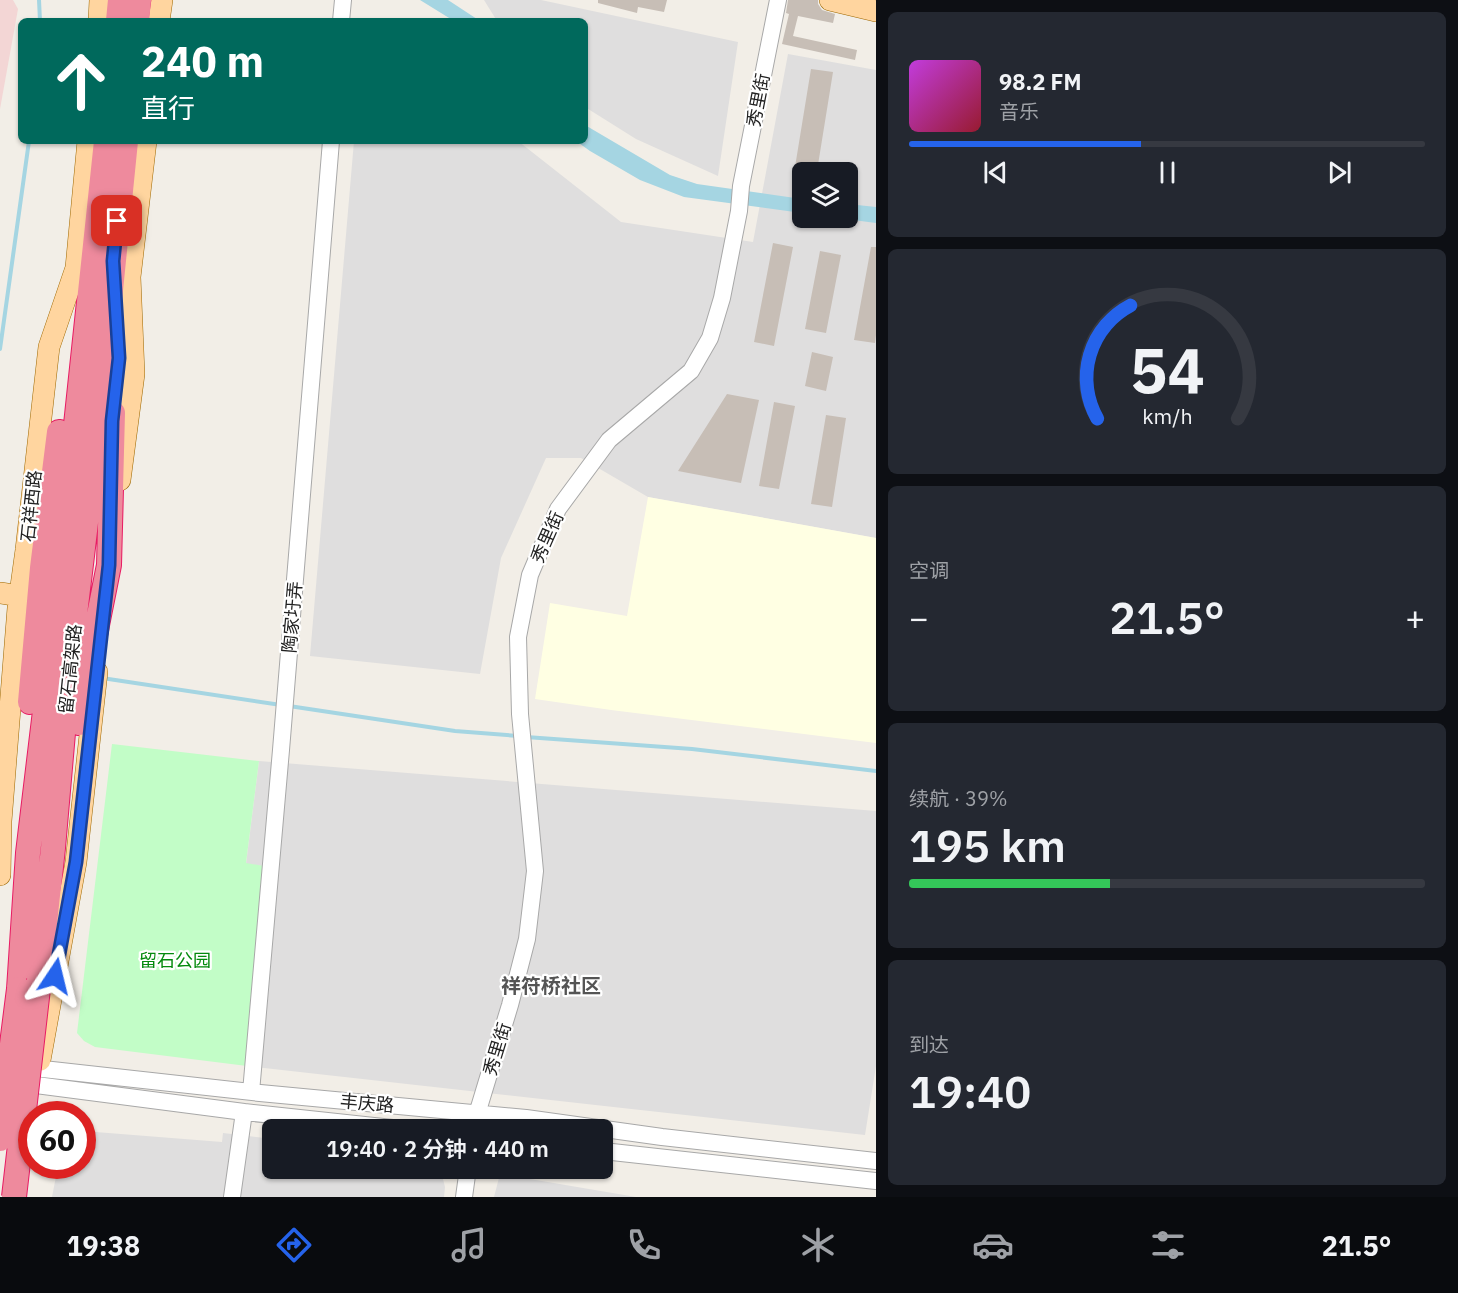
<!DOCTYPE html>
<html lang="zh">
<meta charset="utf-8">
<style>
body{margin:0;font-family:"IBM Plex Sans","Noto Sans SC",sans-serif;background:#242831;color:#f1f3f6;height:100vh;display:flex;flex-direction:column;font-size:22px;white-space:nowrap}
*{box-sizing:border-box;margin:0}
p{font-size:20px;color:#9ea1a6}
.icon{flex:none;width:33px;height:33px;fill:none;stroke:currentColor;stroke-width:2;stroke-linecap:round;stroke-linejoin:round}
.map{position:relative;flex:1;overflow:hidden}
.details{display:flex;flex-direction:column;gap:12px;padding:12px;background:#0d0f14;width:582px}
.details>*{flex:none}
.hud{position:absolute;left:18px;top:18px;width:570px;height:126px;border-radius:9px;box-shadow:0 2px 4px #0004;background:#00695c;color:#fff;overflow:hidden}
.buttons{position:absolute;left:792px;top:162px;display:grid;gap:12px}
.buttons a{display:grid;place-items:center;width:66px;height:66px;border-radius:9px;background:#171b24;box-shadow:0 2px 4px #0004;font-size:30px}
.speed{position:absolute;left:18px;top:1101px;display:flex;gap:12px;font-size:30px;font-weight:700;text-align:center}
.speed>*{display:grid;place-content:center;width:78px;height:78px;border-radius:50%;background:#171b24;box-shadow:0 2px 4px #0004;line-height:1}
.speed .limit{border:9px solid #d22;background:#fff;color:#111}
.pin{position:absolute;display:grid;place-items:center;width:51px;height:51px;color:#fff;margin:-26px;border-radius:12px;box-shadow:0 3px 9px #0006}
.me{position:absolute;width:66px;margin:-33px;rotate:10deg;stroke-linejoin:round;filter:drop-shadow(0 0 4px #0008)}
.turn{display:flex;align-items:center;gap:21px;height:126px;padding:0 24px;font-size:27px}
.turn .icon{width:78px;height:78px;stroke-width:2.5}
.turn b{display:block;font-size:42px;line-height:51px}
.big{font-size:45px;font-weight:600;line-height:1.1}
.details .card{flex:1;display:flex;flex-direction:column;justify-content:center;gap:9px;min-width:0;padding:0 21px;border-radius:9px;background:#242831}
.details .dial{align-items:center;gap:0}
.dial svg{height:156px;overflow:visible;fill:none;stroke:#363941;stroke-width:7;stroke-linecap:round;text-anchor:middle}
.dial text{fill:#f1f3f6;stroke:none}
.song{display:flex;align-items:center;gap:18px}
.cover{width:72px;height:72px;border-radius:9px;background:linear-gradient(135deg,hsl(290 70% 55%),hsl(350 70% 35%))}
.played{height:6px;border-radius:3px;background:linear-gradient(90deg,#2563eb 45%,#363941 45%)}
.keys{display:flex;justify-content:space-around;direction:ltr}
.heat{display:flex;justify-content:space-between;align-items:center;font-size:33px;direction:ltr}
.charge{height:9px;border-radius:4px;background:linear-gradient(90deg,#34c759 39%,#363941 0)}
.trip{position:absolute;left:262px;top:1119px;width:351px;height:60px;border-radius:9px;background:#171b24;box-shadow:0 2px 4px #0004;font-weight:600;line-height:60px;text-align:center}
.dock{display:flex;height:96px;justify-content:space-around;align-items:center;background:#090b0e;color:#9ea1a6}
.dock .icon{width:42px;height:42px}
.dock .current{color:#2563eb}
.dock b{font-size:27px;color:#f1f3f6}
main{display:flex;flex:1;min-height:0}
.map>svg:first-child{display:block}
.residential{fill:#dfdede;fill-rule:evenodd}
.commercial{fill:#f3d6d5}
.education{fill:#ffffe3}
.park{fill:#c2fdc7}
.water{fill:#a5d5e2}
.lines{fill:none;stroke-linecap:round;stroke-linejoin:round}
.stream{stroke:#a5d5e2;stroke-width:4}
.building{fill:#c7beb6}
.minor-casing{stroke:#a8a8a8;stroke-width:18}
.major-casing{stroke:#9e6800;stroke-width:22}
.highway-casing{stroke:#e81b63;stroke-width:26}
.minor{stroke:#fff;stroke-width:16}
.major{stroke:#ffd59f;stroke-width:21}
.highway{stroke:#ee8a9d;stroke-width:24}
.highway-bridge-casing{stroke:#e81b63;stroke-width:26;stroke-linecap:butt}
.highway-bridge{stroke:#ee8a9d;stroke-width:24}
.route-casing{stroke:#184099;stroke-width:15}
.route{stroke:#2563eb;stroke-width:10}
.labels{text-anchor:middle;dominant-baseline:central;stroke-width:4.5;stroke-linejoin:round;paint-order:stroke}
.street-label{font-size:18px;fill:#212121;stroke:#fff}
.park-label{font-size:18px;fill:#048a0e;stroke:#fff}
.neighbourhood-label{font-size:20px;font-weight:bold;fill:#545454;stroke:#fff}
</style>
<main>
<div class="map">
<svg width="876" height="1197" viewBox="0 0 876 1197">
<rect width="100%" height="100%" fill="#f2eee7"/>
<path class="residential" d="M484,0H541L738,42L718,176L636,139L585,107V21H497Z
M788,54L876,70V538L648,497L581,458H546L501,558L480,674L310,656L354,141H518L621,222L753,242ZM802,172H848V218H802Z
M259,761L876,811V1066L865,1135L255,1067L269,867L246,864Z
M83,1131L222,1142L223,1133L273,1139V1168L438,1169L442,1175L445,1187L444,1197H52L58,1166H82Z
M500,1174L636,1197H494Z"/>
<path class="commercial" d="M0,0H13L18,9L0,109Z"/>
<path class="education" d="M648,497L876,538V743L611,710L535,699L550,603L627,616Z"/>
<path class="park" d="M112,744L259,761L246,863L270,867L255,1067L95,1047L84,1041L77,1033Z"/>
<path class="water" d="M420,0H448L480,21H454Z
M585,125L670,175L697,184L802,199V213L684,197L640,180L590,151L576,141H585Z
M848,204L876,207V223L838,218H848Z"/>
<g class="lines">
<path class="stream" d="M39,0L40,21
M0,349L29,141
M102,678L281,705
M289,706L455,731L519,736
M526,737L692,749L876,771"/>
</g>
<path class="building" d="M598,0H667L664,12L638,7L637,13L598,3Z
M788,0H818V4L822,10L835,14L833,23L798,16L793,36L857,50L855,60L782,44L789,14L786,13Z
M811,69L833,72L817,171L795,167Z
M773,243L793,247L774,346L754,342Z
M871,247H876V335L875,343L854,340Z
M820,251L841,255L826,333L805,329Z
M812,352L833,357L826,391L805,386Z
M727,394L759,400L741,483L678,471Z
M774,402L795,406L779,489L759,486Z
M826,415L846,418L832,507L811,504Z"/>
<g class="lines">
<g class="minor-casing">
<path id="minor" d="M341,21L343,0
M25,1067L260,1093L526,1118L662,1137L876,1161
M36,1085L244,1112L411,1130
M251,1092L281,750L331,141
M474,1130L477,1114L510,1005L527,939L535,871L520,714L518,637L530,575L558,509L609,440L691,371L710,338L722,298L739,211L741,186L778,0
M603,1151L876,1181
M232,1197L244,1112
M464,1197L468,1168"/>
</g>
<g class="major-casing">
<path id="major" d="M830,0L876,11
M99,21L100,0
M159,21L162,0
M120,480L134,374L130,277L146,141
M0,593L20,596
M0,875L1,821L18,608L26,550L49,347L76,268L88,141
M40,1060L76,862L97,672"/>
</g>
<g class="highway-casing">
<path id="highway" d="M118,21L120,0
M137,21L139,0
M30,702L42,568L59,432
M79,723L82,700L109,565L113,413
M39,980L53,848L69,664L96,439L126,141
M19,989L28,853L51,661L106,141"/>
</g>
<use href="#minor" class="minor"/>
<use href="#major" class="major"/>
<use href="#highway" class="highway"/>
<g class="highway-bridge-casing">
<path id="highway-bridge" d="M0,1139L19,989
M14,1197L39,980"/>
</g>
<use href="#highway-bridge" class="highway-bridge"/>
</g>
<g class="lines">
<g class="route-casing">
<path id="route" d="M55,976L76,862L109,565L112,421L119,358L113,261L117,221"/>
</g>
<use href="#route" class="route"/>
</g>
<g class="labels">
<g class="street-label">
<text transform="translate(758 100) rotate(-79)">秀里街</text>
<text transform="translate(31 506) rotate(-84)">石祥西路</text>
<text transform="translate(547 537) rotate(-66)">秀里街</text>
<text transform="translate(292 617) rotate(-85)">陶家圩弄</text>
<text transform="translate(70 669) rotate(-84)">留石高架路</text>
<text transform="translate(497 1049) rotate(-73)">秀里街</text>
<text transform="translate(367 1103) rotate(5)">丰庆路</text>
</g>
<g class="park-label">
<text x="175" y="960">留石公园</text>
</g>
<g class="neighbourhood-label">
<text x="551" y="985">祥符桥社区</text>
</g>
</g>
</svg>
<div class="buttons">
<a><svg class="icon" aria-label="layers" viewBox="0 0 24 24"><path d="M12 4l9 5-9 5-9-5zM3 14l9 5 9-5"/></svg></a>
</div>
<div class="speed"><div class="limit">60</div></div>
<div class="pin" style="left:117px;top:221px;background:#d93025"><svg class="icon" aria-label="arrive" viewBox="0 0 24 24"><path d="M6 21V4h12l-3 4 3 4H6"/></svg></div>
<svg class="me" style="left:55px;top:976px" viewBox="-20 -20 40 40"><path d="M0-17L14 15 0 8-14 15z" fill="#2563eb" stroke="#fff" stroke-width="4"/></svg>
<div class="trip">19:40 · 2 分钟 · 440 m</div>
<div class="hud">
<div class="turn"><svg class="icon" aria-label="ahead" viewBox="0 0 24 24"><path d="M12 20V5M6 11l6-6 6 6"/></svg><div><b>240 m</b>直行</div></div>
</div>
</div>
<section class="details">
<div class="card">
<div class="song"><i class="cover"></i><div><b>98.2 FM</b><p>音乐</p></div></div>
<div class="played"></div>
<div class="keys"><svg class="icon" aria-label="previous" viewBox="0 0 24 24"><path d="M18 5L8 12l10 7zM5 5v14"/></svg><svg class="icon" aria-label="pause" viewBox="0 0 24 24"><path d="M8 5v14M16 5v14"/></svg><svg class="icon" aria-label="next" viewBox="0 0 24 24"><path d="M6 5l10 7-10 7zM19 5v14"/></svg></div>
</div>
<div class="card dial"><svg viewBox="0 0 100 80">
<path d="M14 69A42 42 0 1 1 86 69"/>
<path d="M14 69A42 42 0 0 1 31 11" stroke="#2563eb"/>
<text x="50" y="56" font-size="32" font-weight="700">54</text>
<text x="50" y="72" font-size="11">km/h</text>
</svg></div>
<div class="card"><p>空调</p>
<div class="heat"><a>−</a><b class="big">21.5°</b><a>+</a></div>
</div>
<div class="card"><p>续航 · 39%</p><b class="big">195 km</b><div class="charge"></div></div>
<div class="card"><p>到达</p><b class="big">19:40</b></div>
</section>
</main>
<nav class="dock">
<b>19:38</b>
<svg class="icon current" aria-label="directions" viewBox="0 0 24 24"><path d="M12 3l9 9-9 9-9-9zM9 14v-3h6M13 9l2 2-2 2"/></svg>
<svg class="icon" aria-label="music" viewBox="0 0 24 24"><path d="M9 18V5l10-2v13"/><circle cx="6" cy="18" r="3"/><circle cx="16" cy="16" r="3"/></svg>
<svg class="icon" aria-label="phone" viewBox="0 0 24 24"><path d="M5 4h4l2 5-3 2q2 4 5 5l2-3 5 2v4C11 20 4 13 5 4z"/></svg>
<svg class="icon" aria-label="climate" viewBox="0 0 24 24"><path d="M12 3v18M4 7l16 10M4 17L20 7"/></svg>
<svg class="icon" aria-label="car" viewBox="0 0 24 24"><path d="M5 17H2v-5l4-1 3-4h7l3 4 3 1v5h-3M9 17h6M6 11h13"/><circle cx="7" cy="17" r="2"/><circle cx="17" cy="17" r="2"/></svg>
<svg class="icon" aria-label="filters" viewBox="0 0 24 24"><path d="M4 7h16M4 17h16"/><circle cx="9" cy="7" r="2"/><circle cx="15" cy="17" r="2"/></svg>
<b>21.5°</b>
</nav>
